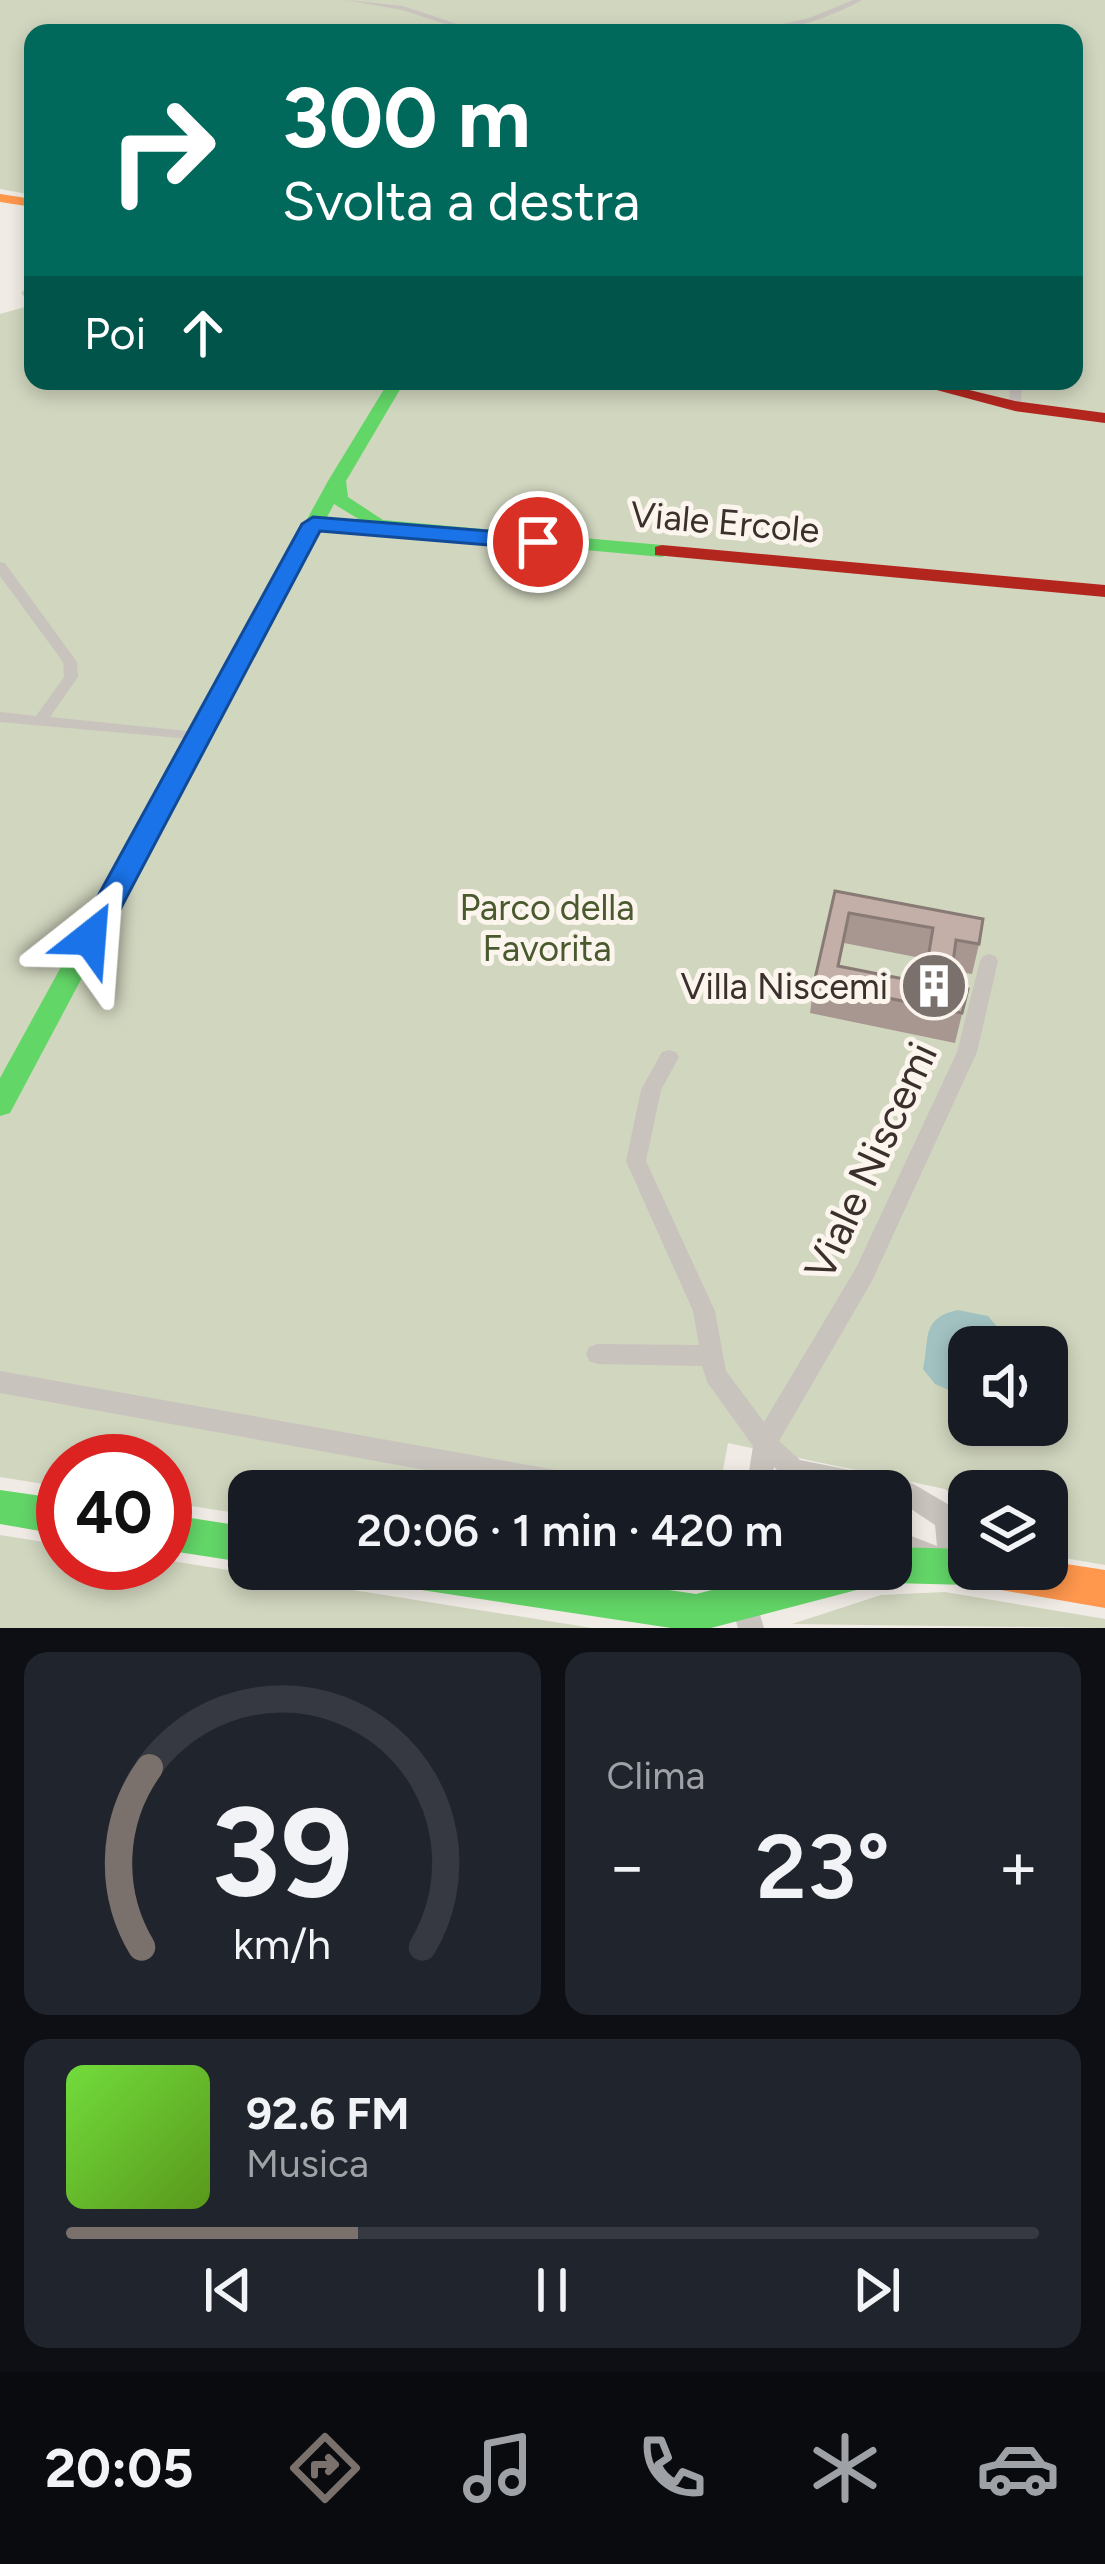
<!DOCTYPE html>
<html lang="it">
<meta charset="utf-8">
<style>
body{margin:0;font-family:Figtree,sans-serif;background:#20242c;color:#f1f3f6;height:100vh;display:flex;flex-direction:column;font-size:45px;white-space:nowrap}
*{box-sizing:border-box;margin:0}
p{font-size:39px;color:#9ea1a6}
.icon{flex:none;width:66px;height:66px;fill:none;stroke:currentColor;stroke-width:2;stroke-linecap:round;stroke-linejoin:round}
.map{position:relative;height:1628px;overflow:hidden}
.side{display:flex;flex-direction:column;gap:24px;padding:24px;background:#0d0f14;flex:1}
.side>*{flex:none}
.banner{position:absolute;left:24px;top:24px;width:1059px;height:366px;border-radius:24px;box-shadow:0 6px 18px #0003;background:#00695c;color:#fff;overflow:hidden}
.fabs{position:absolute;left:948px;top:1326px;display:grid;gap:24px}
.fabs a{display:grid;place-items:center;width:120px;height:120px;border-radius:24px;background:#171b24;box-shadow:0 6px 18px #0003;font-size:60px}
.speed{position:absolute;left:36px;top:1434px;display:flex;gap:24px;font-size:60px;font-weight:700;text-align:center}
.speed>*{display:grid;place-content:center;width:156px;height:156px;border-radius:50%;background:#171b24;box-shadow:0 6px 18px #0003;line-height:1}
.speed .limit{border:18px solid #d22;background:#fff;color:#111}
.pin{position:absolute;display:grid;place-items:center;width:102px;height:102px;color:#fff;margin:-51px;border:6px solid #fff;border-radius:50%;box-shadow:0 3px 12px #0007}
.me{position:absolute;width:132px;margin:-66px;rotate:28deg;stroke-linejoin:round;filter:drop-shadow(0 0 9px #0008)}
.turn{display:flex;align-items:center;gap:42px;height:252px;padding:0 60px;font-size:54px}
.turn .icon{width:156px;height:156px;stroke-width:2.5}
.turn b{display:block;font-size:84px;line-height:102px}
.then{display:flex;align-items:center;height:114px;padding:0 60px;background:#0003;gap:24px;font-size:45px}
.big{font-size:90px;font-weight:600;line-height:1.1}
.side .widget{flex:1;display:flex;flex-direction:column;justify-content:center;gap:18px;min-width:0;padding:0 42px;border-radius:24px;background:#20242c}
.side .dial{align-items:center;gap:0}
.dial svg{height:312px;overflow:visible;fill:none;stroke:#363941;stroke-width:7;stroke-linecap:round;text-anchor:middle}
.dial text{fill:#f1f3f6;stroke:none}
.song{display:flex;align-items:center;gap:36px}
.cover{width:144px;height:144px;border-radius:18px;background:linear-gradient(135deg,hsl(100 70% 55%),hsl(90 70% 35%))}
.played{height:12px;border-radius:6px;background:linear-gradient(90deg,#7a716c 30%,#363941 30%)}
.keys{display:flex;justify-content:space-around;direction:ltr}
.heat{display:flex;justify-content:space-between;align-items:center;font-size:66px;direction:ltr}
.side .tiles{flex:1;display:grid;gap:24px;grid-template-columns:1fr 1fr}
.widget:last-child{grid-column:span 2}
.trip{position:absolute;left:228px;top:1470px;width:684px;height:120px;border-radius:24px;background:#171b24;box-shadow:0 6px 18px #0003;font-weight:600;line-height:120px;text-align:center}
.dock{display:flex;height:192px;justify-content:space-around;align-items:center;background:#090b0e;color:#9ea1a6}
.dock .icon{width:84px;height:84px}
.dock .current{color:#7a716c}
.dock b{font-size:54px;color:#f1f3f6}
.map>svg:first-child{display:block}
.green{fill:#d1d6bf;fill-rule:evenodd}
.water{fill:#a1c2c1}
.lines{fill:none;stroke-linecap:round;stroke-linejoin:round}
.street{fill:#c9c3be;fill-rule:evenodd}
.fast{fill:#63d668;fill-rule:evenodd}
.slow{fill:#ff974d;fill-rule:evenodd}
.jam{fill:#b3261e;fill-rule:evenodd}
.wall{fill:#a89690;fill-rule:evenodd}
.building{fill:#c3afa7;stroke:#887a75;stroke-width:3;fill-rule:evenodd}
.route{fill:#1a73e8;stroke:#114b97;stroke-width:3}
.labels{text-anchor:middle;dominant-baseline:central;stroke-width:10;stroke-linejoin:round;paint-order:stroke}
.street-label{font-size:36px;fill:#3b302b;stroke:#fbf5ee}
.park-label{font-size:36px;fill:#4a5a2e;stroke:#fbf5ee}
.poi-label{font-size:36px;fill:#3b302b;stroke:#fbf5ee;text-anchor:end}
.near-street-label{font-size:42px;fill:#3b302b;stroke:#fbf5ee}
</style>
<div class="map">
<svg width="1105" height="1628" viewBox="0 0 1105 1628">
<rect width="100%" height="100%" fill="#f0ebe5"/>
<path class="green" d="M0,0H1105V1565L1047,1555V1491H969V1509L945,1489L728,1443L719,1491H249V1515L165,1502V1461H63V1487L0,1477V314L32,305L21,293L33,281V381H1074V33H33V195L0,189ZM969,1347H1047V1425H969Z
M0,1535L63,1545V1563L165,1560L592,1628H0Z
M945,1592L1105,1619V1628L792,1624L881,1595Z"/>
<path class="water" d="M958,1310L988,1316L1014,1347H969V1399L935,1384L923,1369C930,1339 920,1318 958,1310Z"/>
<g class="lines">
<path class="street" d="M346,0L403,6L484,33H473L402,10Z
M853,0H862C827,19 785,33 744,33L809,18Z
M1010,381H1022L1021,406L1015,410L1009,406Z
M313,520L395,526L402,530L395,534L308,527L306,524Z
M0,562L5,563L77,662L78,677L50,717L197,732L203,734L205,737L203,740L0,722V712L36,716L64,677L63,662L0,576Z
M989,954L995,956L998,961L977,1052L872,1281L779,1441L800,1460L910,1482L956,1509L959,1518L964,1564L960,1573L951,1577L891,1552V1528L937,1546L935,1525L905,1505L891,1502V1491H839L804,1484L803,1491H779L781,1474L774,1467L770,1491H746L753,1446L707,1382L702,1366L597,1364L589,1361L586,1354L589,1347L597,1344L699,1345L693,1311L626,1161L641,1090L662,1052L669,1050L676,1052L679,1057L661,1090L646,1161L715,1311L726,1371L764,1422L856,1268L957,1052L980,961L983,956Z
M0,1371L607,1479L616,1483L619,1491H542L0,1393Z
M735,1569H761L757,1605L764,1628H738L731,1605Z"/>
<path class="fast" d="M389,381H405L346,481L348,497L383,520L662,545L672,551L662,557L378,531L334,504L10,1113L0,1116V1078L328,481Z
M0,1490L63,1499V1535L0,1524Z
M165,1514L249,1527V1563L165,1550Z
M891,1547L969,1549V1569H987L982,1580L969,1585L891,1583L882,1580L868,1587L711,1628H671L402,1587L389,1582L384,1569H526L696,1594L795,1569H891Z"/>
<path class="slow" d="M0,194L33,199V207L0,202Z
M969,1561V1569H1047V1561L1105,1570V1608L984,1587L971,1582L966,1569Z"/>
<path class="jam" d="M903,381H932L1015,401L1105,413V423L1015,411Z
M662,545L1105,585V597L655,555V547Z"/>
</g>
<path class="wall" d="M835,891L979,944L972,974L952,971L950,985L968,989L955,1043L810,1013L814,983ZM844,943L926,959L922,983L839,967Z"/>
<path class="building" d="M835,891L983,919L979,944L956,940L950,985L968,989L962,1013L814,983ZM849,913L933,928L924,983L838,966Z"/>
<path class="route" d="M313,517L538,535L549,542L538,549L320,531L105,938L100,945H79L75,938L302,524Z"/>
<defs>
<g id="building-disc" transform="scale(3.45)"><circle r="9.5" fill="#7a716c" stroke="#fbf5ee"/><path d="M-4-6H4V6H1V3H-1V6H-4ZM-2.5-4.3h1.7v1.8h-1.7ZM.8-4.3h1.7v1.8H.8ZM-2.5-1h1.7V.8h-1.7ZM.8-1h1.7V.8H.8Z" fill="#fff"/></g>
</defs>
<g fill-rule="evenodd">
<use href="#building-disc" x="934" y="986"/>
</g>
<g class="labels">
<g class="street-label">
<text transform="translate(725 522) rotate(5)">Viale Ercole</text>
</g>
<g class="park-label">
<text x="547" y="907">Parco della<tspan x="547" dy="41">Favorita</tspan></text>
</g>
<g class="poi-label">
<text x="888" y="986">Villa Niscemi</text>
</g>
<g class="near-street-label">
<text transform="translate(871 1161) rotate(-65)">Viale Niscemi</text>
</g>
</g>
</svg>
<div class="fabs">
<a><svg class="icon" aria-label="sound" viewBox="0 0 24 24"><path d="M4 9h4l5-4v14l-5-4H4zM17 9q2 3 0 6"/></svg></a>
<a><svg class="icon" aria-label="layers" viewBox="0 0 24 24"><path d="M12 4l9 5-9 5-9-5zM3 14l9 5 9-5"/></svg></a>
</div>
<div class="speed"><div class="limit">40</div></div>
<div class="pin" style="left:538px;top:542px;background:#d93025"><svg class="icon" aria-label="arrive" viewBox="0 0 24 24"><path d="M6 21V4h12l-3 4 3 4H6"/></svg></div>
<svg class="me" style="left:90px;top:938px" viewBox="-20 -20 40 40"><path d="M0-17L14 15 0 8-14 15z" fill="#1a73e8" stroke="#fff" stroke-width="4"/></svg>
<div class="trip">20:06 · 1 min · 420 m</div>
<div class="banner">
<div class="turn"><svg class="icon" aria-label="right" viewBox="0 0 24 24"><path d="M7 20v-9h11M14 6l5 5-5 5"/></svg><div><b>300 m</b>Svolta a destra</div></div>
<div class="then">Poi<svg class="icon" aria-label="ahead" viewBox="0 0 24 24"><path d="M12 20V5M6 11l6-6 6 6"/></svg></div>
</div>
</div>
<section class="side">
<div class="tiles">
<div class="widget dial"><svg viewBox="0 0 100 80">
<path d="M14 69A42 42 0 1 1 86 69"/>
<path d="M14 69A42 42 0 0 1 16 23" stroke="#7a716c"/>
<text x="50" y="56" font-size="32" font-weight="700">39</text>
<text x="50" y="72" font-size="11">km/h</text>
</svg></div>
<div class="widget"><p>Clima</p>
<div class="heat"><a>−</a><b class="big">23°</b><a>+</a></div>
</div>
<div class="widget">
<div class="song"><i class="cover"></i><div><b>92.6 FM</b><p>Musica</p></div></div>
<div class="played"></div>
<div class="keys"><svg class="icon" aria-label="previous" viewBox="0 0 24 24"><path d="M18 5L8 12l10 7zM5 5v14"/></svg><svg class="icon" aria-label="pause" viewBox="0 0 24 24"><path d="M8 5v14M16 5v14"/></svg><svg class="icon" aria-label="next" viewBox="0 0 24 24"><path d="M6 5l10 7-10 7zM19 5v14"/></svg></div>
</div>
</div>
</section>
<nav class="dock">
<b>20:05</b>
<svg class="icon current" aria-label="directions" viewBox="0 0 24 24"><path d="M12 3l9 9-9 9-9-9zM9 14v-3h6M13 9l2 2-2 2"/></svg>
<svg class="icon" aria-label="music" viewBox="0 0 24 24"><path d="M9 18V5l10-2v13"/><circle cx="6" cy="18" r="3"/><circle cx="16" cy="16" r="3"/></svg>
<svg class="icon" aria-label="phone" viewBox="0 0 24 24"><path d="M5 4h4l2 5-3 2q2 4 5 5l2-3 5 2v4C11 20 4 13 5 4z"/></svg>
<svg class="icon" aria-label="climate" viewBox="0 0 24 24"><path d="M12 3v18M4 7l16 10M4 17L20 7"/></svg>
<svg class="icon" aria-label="car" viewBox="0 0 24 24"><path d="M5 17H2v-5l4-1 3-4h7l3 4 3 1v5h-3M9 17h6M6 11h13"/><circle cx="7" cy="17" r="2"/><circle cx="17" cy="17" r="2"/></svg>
</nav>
